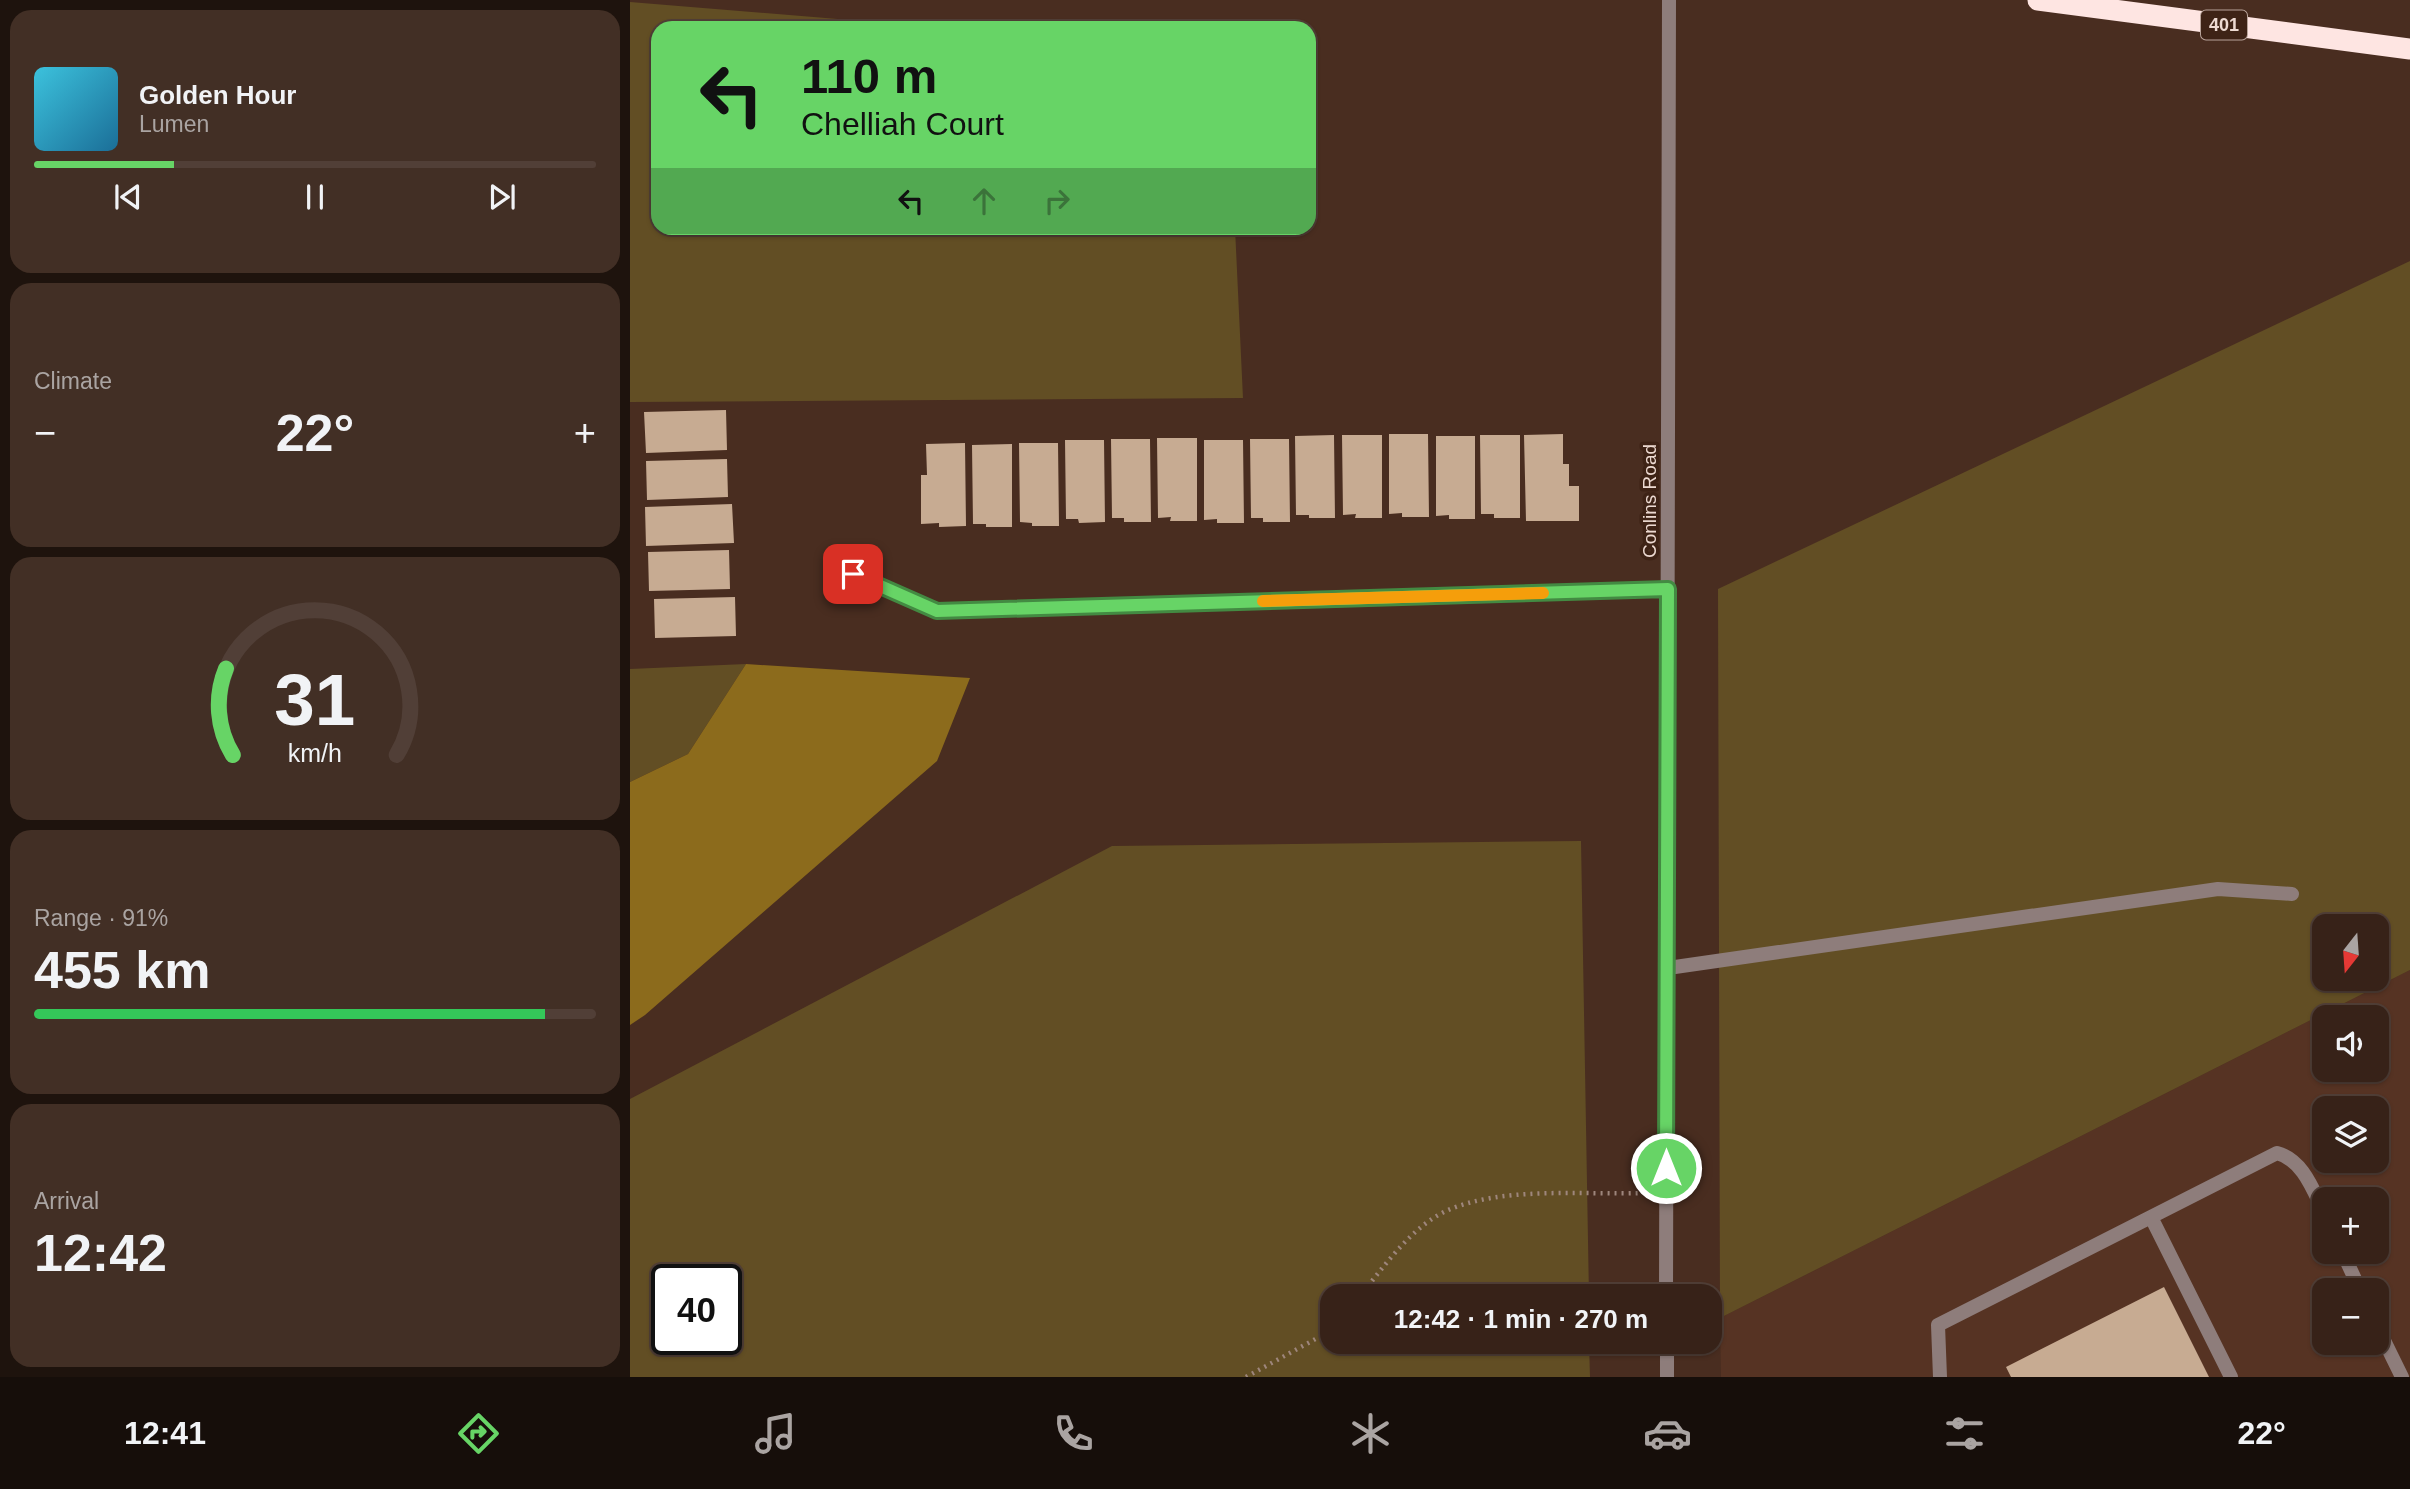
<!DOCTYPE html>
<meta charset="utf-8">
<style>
body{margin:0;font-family:Helvetica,sans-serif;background:#422f25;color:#f1f3f6;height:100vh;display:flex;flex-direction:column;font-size:26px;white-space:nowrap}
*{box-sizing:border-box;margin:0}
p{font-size:23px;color:#aaa4a2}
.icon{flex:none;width:38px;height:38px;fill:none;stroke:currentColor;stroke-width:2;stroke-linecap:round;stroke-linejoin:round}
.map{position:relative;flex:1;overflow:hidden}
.drawer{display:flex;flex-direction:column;gap:10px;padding:10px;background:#1e130d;width:630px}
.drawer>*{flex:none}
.guide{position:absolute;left:21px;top:21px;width:665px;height:214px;border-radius:21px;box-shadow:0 2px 5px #0004,0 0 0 2px #513f37;background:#67d466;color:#111;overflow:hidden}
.needle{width:46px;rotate:197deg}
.tools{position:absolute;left:1682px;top:914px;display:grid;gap:14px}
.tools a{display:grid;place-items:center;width:77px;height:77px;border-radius:14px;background:#372218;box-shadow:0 2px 5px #0004,0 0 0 2px #513f37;font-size:35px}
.speed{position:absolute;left:21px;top:1264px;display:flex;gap:14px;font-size:35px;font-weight:700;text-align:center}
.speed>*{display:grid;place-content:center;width:91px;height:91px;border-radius:50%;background:#372218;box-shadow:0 2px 5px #0004,0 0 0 2px #513f37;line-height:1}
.speed .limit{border:4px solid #111;border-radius:10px;background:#fff;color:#111}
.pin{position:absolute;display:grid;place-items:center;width:60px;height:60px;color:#fff;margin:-30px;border-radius:14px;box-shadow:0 4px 10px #0006}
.me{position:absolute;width:77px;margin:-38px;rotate:0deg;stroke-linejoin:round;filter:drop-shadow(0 0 5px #0008)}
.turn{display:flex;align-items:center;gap:24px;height:147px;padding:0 35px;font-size:32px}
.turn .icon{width:91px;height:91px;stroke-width:2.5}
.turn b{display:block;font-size:49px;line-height:60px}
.lanes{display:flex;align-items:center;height:66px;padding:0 35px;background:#0003;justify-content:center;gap:35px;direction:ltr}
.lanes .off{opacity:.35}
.big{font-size:52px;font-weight:700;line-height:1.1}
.drawer .tile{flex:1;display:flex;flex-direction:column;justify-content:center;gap:10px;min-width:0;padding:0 24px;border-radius:21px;background:#422f25}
.drawer .dial{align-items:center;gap:0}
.dial svg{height:182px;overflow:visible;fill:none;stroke:#513f37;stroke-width:7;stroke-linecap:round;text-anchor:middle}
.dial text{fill:#f1f3f6;stroke:none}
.song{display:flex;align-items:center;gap:21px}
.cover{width:84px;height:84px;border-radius:10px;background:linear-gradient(135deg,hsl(190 70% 55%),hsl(200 70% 35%))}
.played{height:7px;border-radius:4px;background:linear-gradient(90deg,#67d466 25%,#513f37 25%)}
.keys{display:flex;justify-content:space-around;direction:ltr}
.heat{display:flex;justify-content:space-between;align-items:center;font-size:38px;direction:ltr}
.charge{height:10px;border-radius:5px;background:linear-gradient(90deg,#34c759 91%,#513f37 0)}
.trip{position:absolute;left:690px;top:1284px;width:402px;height:70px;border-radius:21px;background:#372218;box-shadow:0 2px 5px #0004,0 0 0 2px #513f37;font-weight:700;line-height:70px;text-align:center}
.tab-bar{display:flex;height:112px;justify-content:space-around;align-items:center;background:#160e0a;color:#aaa4a2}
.tab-bar .icon{width:49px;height:49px}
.tab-bar .on{color:#67d466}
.tab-bar b{font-size:32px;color:#f1f3f6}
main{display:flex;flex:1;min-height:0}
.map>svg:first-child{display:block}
.built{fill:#563323;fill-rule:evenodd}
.green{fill:#624e24;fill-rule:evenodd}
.forest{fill:#8c6b1c}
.building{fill:#c7ab92}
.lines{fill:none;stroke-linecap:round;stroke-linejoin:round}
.path{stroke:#9e867c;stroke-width:4.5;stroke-dasharray:2 5;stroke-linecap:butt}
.service{stroke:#8e7d7b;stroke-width:14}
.minor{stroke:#8e7d7b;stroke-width:14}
.tertiary{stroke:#8e7d7b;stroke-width:14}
.motorway{stroke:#fee5e2;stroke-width:21}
.route-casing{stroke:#438a42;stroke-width:18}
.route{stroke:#67d466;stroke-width:12}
.slow{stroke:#f59e0b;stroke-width:12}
.labels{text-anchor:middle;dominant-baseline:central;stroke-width:7;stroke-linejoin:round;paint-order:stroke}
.shield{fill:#3e2316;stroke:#b8a39a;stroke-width:2}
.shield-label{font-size:18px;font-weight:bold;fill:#eddad2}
.street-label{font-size:19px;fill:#eddad2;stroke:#3e2316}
</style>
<main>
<section class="drawer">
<div class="tile">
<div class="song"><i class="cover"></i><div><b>Golden Hour</b><p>Lumen</p></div></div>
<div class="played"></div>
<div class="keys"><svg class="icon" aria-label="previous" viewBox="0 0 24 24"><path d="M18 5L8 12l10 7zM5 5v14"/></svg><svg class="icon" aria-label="pause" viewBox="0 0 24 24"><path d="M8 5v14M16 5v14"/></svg><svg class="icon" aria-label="next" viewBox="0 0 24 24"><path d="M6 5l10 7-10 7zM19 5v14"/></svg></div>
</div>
<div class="tile"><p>Climate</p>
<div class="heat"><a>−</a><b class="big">22°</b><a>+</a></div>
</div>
<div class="tile dial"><svg viewBox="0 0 100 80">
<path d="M14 69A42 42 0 1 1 86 69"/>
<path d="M14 69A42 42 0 0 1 11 31" stroke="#67d466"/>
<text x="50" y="56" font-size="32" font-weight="700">31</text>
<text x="50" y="72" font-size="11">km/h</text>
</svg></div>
<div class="tile"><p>Range · 91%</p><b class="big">455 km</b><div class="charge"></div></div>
<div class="tile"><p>Arrival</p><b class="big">12:42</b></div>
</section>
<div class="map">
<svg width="1780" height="1377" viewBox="0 0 1780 1377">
<rect width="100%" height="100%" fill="#492d20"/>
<path class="built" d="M1780,970V1377H1091L1090,1318ZM1694,1017H1746V1069H1694ZM1694,1108H1746V1160H1694ZM1694,1199H1746V1251H1694ZM1694,1290H1746V1342H1694Z"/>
<path class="green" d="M0,2L317,28H28V228H605L613,398L0,402Z
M1780,261V970L1090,1318L1088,589ZM1694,926H1746V978H1694Z
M116,664L58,754L0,782V669Z
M951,841L959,1297H702V1342H959L960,1377H0V1099L482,846ZM37,1279H96V1339H37Z"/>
<path class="forest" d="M116,664L340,678L307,761L15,1015L0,1025V782L58,754Z"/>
<path class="building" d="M96,410L97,450L16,453L14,412Z
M759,434H798L799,517H772V513L759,514Z
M933,434V464H939V486H949V521H896L894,435Z
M704,435L705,518H679V515H666L665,436Z
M712,435H752V518H725L726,514L713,515Z
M850,435H890V518H864V514H851Z
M806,436H845V519H819V515L806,516Z
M527,438H567V521H540L541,517L528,518Z
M481,439H520L521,522H494V518H482Z
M620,439H659L660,522H633V518H621Z
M435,440H474L475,522L449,523L448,519H436Z
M574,440H613L614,523H587V519L574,520Z
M335,443L336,526L309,527V523L291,524V475H297L296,444Z
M389,443H428L429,526H402V523L390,522Z
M382,444V527H356V524H343L342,445Z
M97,459L98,497L17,500L16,461Z
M102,504L104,543L16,546L15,507Z
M99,550L100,589L19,591L18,552Z
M105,597L106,636L25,638L24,599Z
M1534,1287L1579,1377H1381L1376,1367Z"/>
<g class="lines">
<path class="path" d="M729,1297C754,1267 780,1228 816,1211C871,1186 953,1195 1012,1193
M616,1377L691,1336L702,1325"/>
<path class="service" d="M1038,968L1588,889L1662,894
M1521,1217L1601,1377
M1712,1251L1730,1290
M1746,1324L1772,1377
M1310,1377L1308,1325L1647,1153C1673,1160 1683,1190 1694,1212"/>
<path class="minor" d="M203,564L307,610L1038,589"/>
<path class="tertiary" d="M1036,1297L1039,0
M1037,1342V1377"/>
<path class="motorway" d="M1408,0L1780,49"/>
</g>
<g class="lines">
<g class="route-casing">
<path id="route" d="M223,574L307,611L1038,589L1036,1168"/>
</g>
<use href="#route" class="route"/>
<path class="slow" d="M633,601L913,593"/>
</g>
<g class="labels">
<rect class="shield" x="1571" y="10.5" width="46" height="29" rx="5"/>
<g class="shield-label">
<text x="1594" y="25">401</text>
</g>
<g class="street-label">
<text transform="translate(1019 501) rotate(-90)">Conlins Road</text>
</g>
</g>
</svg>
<div class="tools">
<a><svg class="needle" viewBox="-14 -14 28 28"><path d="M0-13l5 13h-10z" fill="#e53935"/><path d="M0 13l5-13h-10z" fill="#aaa4a2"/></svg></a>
<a><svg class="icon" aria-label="sound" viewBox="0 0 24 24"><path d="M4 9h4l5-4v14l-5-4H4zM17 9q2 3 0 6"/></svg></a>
<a><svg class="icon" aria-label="layers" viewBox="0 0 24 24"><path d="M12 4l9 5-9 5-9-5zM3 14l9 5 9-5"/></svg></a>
<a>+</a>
<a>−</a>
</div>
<div class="speed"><div class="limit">40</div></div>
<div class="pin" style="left:223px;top:574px;background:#d93025"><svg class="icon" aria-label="arrive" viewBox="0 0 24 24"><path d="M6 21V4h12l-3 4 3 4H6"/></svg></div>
<svg class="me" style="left:1036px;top:1168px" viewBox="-20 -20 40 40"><circle r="17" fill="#67d466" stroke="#fff" stroke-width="3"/><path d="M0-11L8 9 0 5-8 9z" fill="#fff"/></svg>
<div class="trip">12:42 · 1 min · 270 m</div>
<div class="guide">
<div class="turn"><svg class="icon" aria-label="left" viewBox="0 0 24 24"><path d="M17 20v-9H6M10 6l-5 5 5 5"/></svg><div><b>110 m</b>Chelliah Court</div></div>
<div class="lanes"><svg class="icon" aria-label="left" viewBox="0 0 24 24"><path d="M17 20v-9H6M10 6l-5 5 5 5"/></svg><svg class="icon off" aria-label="ahead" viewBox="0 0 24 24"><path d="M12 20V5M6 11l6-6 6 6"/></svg><svg class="icon off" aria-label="right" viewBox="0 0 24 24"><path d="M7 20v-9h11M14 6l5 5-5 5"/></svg></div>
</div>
</div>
</main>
<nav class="tab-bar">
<b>12:41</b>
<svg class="icon on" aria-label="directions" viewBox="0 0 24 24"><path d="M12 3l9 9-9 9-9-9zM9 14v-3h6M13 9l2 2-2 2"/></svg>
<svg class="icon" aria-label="music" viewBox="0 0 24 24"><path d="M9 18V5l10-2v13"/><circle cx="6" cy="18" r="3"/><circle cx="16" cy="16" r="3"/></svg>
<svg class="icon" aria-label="phone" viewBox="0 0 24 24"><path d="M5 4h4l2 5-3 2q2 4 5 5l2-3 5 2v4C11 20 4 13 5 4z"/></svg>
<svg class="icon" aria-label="climate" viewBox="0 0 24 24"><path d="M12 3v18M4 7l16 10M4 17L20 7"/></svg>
<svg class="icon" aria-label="car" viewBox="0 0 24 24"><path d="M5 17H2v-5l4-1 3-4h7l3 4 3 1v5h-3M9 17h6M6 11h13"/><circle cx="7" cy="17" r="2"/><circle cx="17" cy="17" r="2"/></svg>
<svg class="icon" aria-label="filters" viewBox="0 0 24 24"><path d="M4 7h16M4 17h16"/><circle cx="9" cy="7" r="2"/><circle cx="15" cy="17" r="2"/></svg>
<b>22°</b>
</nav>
